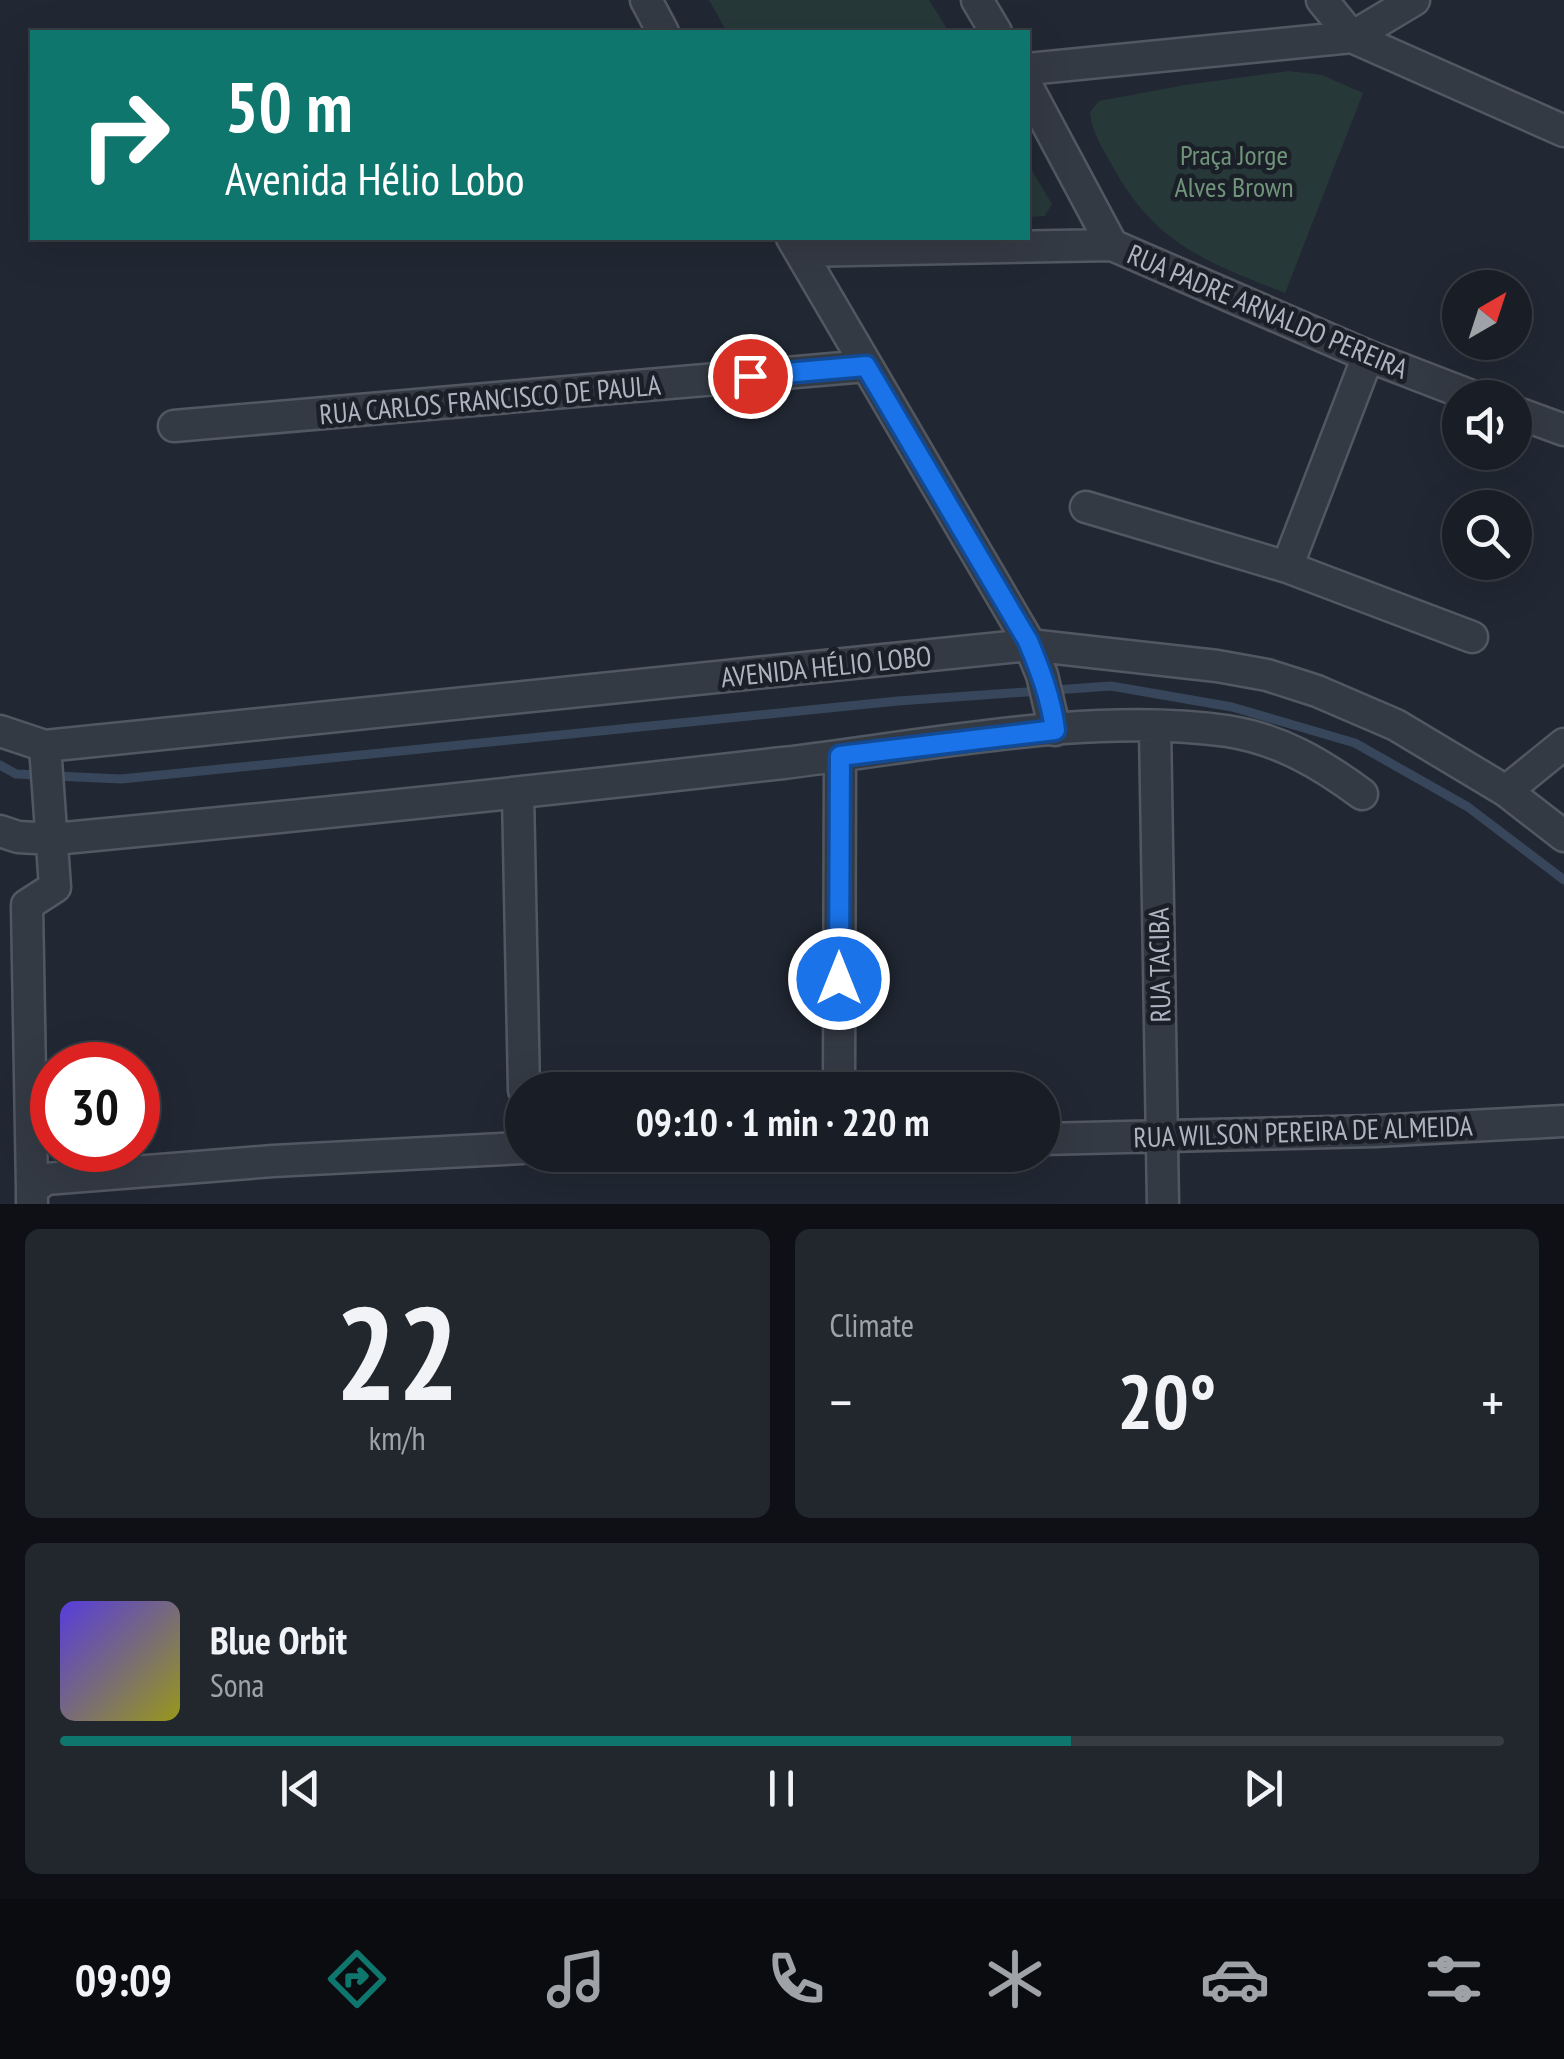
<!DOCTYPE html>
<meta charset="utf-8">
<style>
body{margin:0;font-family:"PT Sans Narrow",sans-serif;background:#22272e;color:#f1f3f6;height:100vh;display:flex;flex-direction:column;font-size:38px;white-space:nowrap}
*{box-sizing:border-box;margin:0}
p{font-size:32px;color:#9fa2a7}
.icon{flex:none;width:55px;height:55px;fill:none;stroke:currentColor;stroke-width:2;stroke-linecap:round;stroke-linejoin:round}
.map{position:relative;height:1204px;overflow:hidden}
.details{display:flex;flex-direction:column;gap:25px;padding:25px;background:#0e1015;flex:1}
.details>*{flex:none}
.top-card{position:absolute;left:30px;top:30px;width:1000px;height:210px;border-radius:0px;box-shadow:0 10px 40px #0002,0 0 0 2px #373c43;background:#0f766e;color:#fff;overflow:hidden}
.needle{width:65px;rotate:39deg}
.buttons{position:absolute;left:1442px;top:270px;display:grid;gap:20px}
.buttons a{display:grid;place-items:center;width:90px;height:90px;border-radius:50%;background:#191e26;box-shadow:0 10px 40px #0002,0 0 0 2px #373c43;font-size:50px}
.speed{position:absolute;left:30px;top:1042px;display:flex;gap:20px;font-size:50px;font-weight:700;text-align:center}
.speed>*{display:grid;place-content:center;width:130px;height:130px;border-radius:50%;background:#191e26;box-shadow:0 10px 40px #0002,0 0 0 2px #373c43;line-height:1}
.speed .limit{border:15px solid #d22;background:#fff;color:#111}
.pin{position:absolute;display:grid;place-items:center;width:85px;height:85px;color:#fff;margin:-42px;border:5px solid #fff;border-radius:50%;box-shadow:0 2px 10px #0007}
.me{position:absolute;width:110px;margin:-55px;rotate:0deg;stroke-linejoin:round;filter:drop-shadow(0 0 8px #0008)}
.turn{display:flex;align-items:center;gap:35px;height:210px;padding:0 30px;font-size:45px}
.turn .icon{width:130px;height:130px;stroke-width:2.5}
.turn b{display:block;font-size:70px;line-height:85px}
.big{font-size:75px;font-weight:700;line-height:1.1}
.details .tile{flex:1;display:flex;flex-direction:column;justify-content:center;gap:15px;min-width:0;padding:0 35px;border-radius:15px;background:#22272e}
.details .dial{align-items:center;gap:0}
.dial b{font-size:130px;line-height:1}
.song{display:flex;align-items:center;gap:30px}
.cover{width:120px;height:120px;border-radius:15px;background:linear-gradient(135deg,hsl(250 70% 55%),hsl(60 70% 35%))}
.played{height:10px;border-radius:5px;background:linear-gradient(90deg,#0f766e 70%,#373c43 70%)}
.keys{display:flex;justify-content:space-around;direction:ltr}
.heat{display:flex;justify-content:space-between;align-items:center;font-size:55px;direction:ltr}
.details .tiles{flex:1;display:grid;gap:25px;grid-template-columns:1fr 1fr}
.tile:last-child{grid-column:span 2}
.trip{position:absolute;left:505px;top:1072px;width:555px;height:100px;border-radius:50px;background:#191e26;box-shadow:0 10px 40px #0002,0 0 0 2px #373c43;font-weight:700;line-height:100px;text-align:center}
.tab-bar{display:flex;height:160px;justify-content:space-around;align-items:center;background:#0a0c0f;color:#9fa2a7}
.tab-bar .icon{width:70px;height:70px}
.tab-bar .current{color:#0f766e}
.tab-bar b{font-size:45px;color:#f1f3f6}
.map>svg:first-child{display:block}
.green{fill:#273838}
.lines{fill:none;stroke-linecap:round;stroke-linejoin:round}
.stream{stroke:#38465b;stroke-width:9}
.minor-casing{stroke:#525862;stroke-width:35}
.minor{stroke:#343a44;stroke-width:30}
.route-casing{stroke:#114b97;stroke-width:25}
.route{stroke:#1a73e8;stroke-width:18}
.labels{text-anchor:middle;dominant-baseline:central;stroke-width:9;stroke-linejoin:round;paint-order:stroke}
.park-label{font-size:28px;fill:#70947a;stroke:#1a1f28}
.street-label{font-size:28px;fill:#aeb5c1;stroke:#1a1f28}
</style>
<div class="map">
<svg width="1564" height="1204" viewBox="0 0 1564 1204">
<rect width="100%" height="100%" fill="#212833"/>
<path class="green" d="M709,0H929L949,32H727Z
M1289,71L1322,75L1363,93L1285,293C1207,262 1157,245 1114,169C1104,150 1092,134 1090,112L1099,101L1185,85Z
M1028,164L1052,204L1045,216L1028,217Z"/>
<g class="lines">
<path class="stream" d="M0,765L16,774L39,775
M55,776L121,779L898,701L1111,686L1232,707L1355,743L1468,807L1564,880"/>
<g class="minor-casing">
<path id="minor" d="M646,0L663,32
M977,0L996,32
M1322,0L1352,37L1564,131
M1028,69L1352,37L1414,0
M1028,88L1112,245L1368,356L1477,398
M792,238L1028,641L1042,675L1055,730
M800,251L1112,245
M1515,412L1564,430
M174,426L866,366
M1086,507L1287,567L1472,637
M1287,567L1368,356
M1155,727L1163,1204
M0,731L45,746L1029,645L1217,666L1267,675L1317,691L1396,725L1506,791L1564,836
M1506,791L1564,744
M518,794L524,1090
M0,831L18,837L54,839C297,816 540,791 783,763C921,747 1090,711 1227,731C1279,739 1320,763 1362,794
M839,1090L840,756
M1042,1139L1375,1131L1564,1121
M32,1189L27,905L55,887L45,746
M32,1204V1189L46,1179L273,1161L522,1148"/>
</g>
<use href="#minor" class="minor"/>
</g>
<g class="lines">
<g class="route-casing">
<path id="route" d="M750,376L866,366L1028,641C1040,670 1051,698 1055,730L840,756L839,979"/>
</g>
<use href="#route" class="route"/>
</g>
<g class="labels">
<g class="park-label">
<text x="1234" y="154">Praça Jorge<tspan x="1234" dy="32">Alves Brown</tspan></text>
</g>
<g class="street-label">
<text transform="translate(1268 311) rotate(23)">RUA PADRE ARNALDO PEREIRA</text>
<text transform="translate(490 399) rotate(-5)">RUA CARLOS FRANCISCO DE PAULA</text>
<text transform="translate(826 666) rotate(-6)">AVENIDA HÉLIO LOBO</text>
<text transform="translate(1159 965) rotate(-91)">RUA TACIBA</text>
<text transform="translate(1303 1131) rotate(-2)">RUA WILSON PEREIRA DE ALMEIDA</text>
</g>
</g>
</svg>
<div class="buttons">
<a><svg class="needle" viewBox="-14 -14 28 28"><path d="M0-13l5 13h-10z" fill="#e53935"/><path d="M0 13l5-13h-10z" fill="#9fa2a7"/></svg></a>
<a><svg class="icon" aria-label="sound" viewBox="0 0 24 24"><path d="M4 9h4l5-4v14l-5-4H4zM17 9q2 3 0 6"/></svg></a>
<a><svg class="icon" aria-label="search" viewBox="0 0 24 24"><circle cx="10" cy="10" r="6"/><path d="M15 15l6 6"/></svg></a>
</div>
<div class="speed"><div class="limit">30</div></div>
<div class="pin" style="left:750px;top:376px;background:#d93025"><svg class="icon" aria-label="arrive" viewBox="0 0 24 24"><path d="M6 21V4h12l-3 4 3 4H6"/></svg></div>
<svg class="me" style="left:839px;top:979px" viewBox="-20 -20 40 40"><circle r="17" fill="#1a73e8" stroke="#fff" stroke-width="3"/><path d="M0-11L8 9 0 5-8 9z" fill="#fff"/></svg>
<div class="trip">09:10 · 1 min · 220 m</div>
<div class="top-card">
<div class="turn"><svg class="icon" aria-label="right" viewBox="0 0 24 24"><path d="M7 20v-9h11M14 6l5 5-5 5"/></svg><div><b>50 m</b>Avenida Hélio Lobo</div></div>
</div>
</div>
<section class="details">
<div class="tiles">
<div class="tile dial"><b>22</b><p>km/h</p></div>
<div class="tile"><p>Climate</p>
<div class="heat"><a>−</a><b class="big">20°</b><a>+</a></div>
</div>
<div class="tile">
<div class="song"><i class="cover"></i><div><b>Blue Orbit</b><p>Sona</p></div></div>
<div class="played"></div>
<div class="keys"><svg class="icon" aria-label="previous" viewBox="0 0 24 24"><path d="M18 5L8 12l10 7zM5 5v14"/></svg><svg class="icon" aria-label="pause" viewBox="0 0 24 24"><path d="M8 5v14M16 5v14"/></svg><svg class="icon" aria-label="next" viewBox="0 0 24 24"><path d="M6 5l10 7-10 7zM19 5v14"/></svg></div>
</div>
</div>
</section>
<nav class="tab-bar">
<b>09:09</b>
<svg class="icon current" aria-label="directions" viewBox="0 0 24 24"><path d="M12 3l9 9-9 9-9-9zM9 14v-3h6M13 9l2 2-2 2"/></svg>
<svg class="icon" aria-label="music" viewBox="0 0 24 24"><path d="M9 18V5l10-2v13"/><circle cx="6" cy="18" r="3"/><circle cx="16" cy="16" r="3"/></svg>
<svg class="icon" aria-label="phone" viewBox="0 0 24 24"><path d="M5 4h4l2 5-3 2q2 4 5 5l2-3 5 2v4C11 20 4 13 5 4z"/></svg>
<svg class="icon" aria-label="climate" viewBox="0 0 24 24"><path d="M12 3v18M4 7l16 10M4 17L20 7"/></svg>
<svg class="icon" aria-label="car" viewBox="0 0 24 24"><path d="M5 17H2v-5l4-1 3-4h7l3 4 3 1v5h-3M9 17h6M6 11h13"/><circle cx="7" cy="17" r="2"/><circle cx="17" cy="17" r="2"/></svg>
<svg class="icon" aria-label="filters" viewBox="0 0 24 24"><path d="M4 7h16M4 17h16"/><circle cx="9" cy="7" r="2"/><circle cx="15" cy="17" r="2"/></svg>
</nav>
